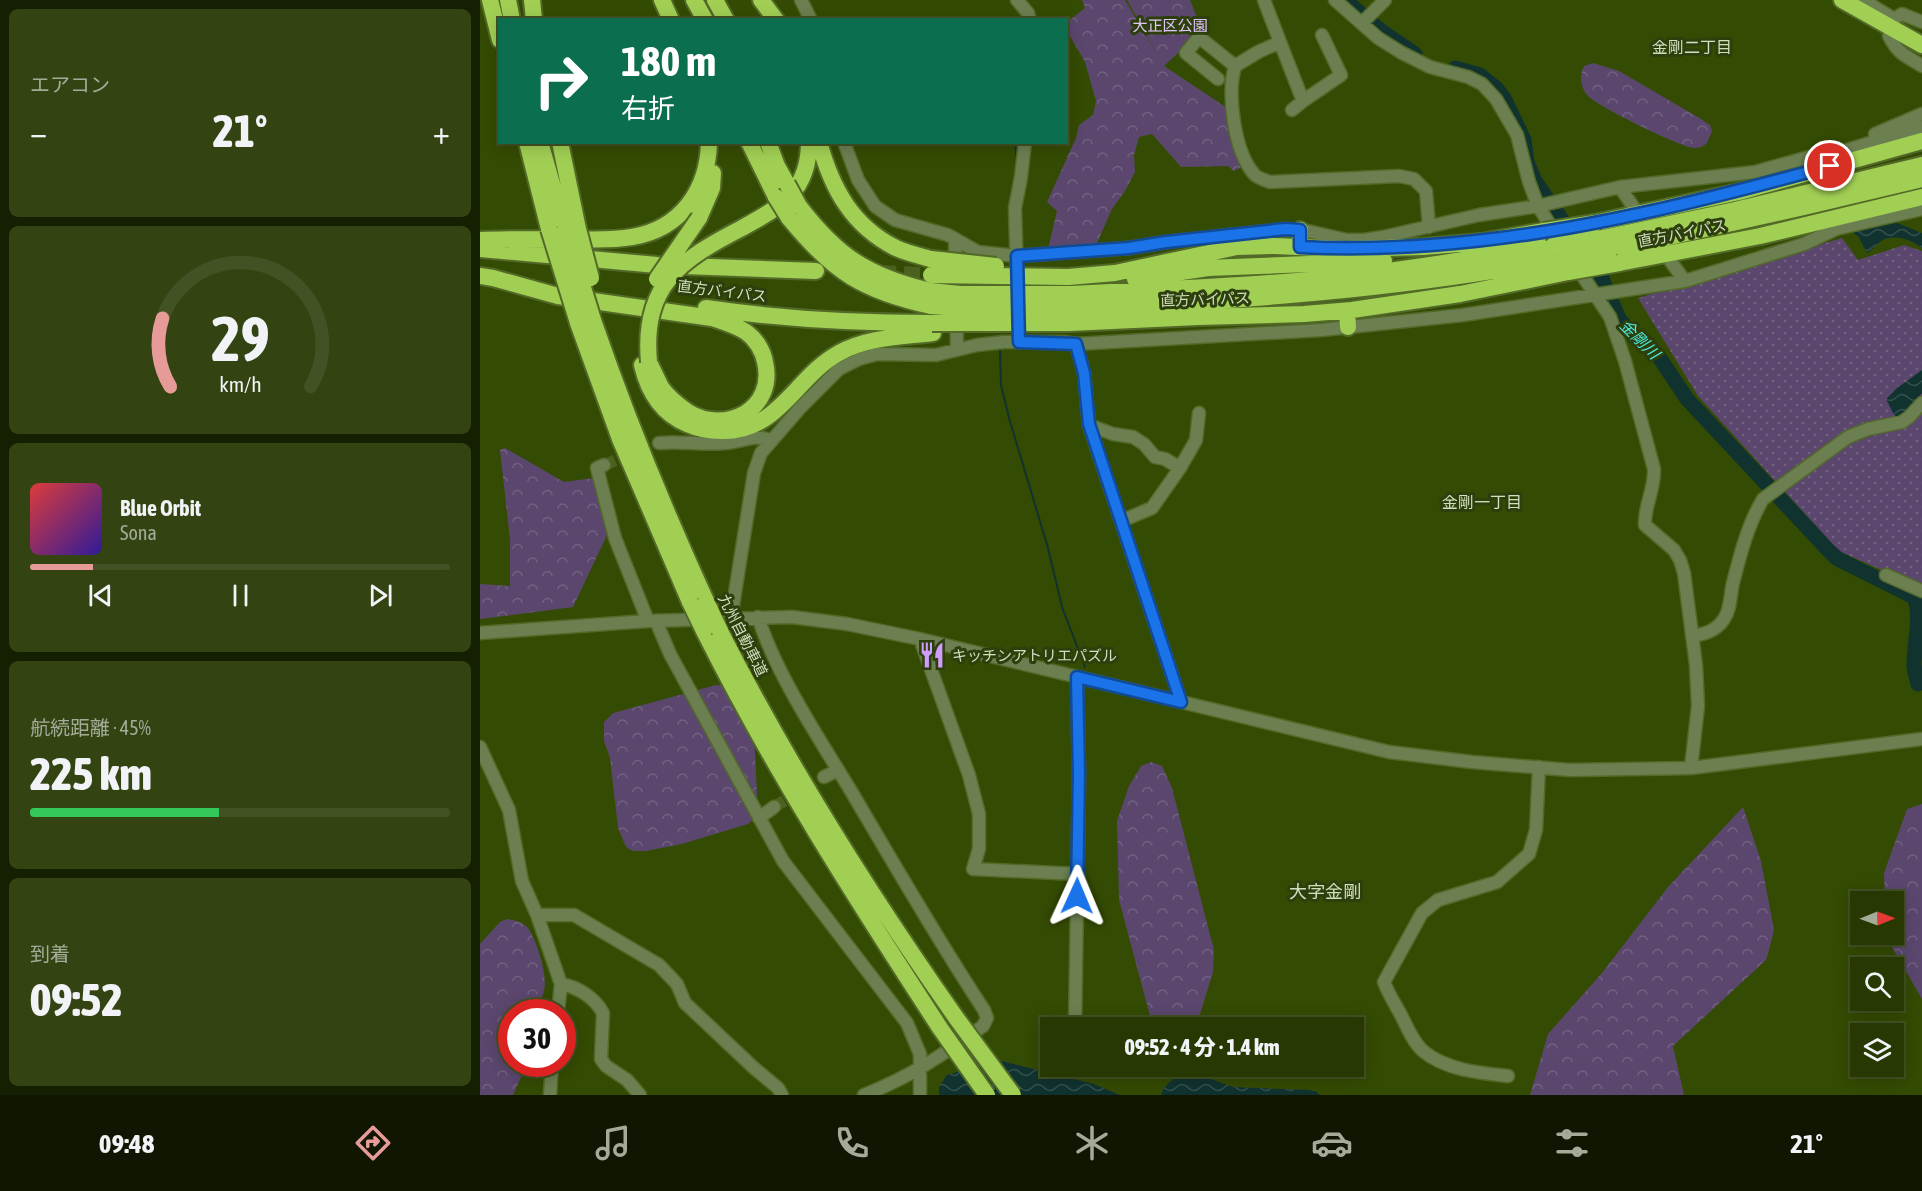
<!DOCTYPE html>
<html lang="ja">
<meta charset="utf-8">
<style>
body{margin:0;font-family:"Asap Condensed","Noto Sans JP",sans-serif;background:#334311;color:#f1f3f6;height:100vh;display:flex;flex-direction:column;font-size:22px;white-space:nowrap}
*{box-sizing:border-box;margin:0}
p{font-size:20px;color:#a4ac99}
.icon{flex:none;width:33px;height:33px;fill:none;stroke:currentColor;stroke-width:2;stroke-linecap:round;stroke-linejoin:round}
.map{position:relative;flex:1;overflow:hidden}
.side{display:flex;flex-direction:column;gap:9px;padding:9px;background:#151f01;width:480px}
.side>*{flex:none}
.banner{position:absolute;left:18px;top:18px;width:570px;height:126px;border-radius:0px;box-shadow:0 3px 15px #0003,0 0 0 2px #435224;background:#0b6e4f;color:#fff;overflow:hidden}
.needle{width:39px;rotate:89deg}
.buttons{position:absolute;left:1370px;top:891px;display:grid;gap:12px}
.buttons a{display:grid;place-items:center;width:54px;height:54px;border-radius:0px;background:#273802;box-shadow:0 3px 15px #0003,0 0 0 2px #435224;font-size:30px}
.speed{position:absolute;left:18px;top:999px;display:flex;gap:12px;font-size:30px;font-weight:700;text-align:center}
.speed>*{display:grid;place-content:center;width:78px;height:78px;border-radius:50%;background:#273802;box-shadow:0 3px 15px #0003,0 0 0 2px #435224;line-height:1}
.speed .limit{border:9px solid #d22;background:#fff;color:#111}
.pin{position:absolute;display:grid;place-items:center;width:51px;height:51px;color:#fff;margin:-26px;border:3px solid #fff;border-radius:50%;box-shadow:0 2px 6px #0007}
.me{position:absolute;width:66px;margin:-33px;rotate:1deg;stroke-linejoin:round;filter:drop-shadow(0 0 4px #0008)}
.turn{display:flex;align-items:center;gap:21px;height:126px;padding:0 24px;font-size:27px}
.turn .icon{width:78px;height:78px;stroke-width:2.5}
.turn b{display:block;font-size:42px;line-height:51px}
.big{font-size:45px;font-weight:800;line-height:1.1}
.side .widget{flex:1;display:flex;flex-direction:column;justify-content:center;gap:9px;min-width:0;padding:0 21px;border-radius:9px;background:#334311}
.side .dial{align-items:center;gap:0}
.dial svg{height:156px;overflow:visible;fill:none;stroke:#435224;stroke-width:7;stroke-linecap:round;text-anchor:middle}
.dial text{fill:#f1f3f6;stroke:none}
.song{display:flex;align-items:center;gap:18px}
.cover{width:72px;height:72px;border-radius:9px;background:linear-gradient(135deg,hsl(0 70% 55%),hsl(250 70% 35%))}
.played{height:6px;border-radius:3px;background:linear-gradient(90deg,#e69b98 15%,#435224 15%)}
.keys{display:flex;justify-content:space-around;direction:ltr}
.heat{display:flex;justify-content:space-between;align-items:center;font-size:33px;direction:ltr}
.charge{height:9px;border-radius:4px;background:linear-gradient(90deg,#34c759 45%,#435224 0)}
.trip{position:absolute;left:560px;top:1017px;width:324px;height:60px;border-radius:0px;background:#273802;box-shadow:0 3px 15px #0003,0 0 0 2px #435224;font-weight:800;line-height:60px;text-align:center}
.menu{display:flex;height:96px;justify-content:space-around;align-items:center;background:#101601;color:#a4ac99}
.menu .icon{width:42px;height:42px}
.menu .current{color:#e69b98}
.menu b{font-size:27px;color:#f1f3f6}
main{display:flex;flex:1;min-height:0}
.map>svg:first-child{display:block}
.grass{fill:url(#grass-dots)}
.forest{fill:url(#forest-crowns)}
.water{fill:url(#water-waves)}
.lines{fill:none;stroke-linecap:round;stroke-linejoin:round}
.stream{stroke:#113330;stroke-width:2}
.river{stroke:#113330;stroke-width:15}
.minor-tunnel{stroke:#4b611f;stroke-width:12;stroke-dasharray:12 6;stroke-linecap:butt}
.highway-tunnel{stroke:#4b611f;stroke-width:16;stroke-dasharray:16 8;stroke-linecap:butt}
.minor-casing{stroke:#536928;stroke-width:15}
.highway-casing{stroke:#536928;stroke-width:20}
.minor{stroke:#6b7f50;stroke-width:12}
.highway{stroke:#a1cf54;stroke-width:16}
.highway-bridge-casing{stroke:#536928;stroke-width:20;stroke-linecap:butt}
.highway-bridge{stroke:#a1cf54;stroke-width:16}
.route-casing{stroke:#114b97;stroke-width:15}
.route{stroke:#1a73e8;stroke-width:10}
.labels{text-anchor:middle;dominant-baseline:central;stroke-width:6;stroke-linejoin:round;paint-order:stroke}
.park-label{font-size:15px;fill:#e0c6fb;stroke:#2d3f0c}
.street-label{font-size:15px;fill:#d0dfbd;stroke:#2d3f0c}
.poi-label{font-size:15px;fill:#d0dfbd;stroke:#2d3f0c;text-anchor:start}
.neighbourhood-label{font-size:16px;fill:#d0dfbd;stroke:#2d3f0c}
.water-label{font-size:16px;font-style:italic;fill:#4ceadd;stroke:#2d3f0c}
.quarter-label{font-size:18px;fill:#d0dfbd;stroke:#2d3f0c}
</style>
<main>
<section class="side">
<div class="widget"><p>エアコン</p>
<div class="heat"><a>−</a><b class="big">21°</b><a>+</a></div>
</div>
<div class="widget dial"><svg viewBox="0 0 100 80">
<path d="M14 69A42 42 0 1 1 86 69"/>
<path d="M14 69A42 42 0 0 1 10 34" stroke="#e69b98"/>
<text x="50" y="56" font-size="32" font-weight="700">29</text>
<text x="50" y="72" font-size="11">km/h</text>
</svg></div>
<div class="widget">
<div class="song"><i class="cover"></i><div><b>Blue Orbit</b><p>Sona</p></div></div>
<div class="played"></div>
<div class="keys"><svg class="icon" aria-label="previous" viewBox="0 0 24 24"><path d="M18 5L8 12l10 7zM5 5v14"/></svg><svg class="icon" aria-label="pause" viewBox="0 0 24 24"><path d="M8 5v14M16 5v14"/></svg><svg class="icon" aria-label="next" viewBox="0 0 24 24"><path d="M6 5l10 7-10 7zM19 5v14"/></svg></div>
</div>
<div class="widget"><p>航続距離 · 45%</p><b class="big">225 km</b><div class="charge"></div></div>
<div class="widget"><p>到着</p><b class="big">09:52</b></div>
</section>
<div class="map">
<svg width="1442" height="1095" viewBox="0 0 1442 1095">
<defs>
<pattern id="grass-dots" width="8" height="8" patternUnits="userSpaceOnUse" patternTransform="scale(1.5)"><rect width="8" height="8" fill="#5b476e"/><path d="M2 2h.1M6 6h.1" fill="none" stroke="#726181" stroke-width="1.8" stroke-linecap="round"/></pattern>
<pattern id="forest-crowns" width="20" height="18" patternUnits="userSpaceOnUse" patternTransform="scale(1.5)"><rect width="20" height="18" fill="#5b476e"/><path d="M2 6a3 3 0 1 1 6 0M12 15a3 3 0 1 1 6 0" fill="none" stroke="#726181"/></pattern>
<pattern id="water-waves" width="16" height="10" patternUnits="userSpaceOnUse" patternTransform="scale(1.5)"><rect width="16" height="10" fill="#113330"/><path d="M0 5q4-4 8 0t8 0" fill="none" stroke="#33504c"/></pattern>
</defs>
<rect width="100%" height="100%" fill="#344b03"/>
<path class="grass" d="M1362,238L1378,260L1424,245L1442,251V588L1359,551L1218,396L1158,298Z"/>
<path class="forest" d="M602,0H645L678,56L647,0H710L720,25L712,40L684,66L750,110L760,161V168L754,171L748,166L701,167L672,134L659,137L654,155L655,172L645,191L632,209L617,243L568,249L577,211L567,202L596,138L599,125L613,115L616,101L605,62L587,31V22L605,8Z
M1113,63L1139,71L1221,119L1230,125L1232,131L1227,143C1224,146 1219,148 1214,148C1200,147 1117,106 1108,96C1100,87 1099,76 1104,66Z
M25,448L84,482L114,478L128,533L93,607L0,619V584L30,586V540L20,450Z
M236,685L262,687L273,714L278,815L268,824L202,844L166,851H153L146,847L138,828L130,758L124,741V722L133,713Z
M671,762L682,766L692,788L734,950L733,972L716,1027H673L639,900L637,821L649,786L661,766Z
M1442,804V999L1405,935L1413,934V902L1405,901L1404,873L1427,809Z
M1263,807L1281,861L1294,930L1289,950L1286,960L1193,1046L1204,1095H1050L1068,1034L1122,973L1188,887Z
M27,919C35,920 43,922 48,928C57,941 68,976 64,991C62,999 56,1005 54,1012H32V1064H47L33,1095H0V944L20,922Z"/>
<path class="water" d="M1393,185V201L1410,220L1442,233V248C1431,240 1416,234 1403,240C1397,243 1393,250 1387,253L1378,236L1370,231L1358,214L1350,208Z
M1442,370V393L1421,418L1414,415L1406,399L1417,388Z
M518,1060L614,1084L640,1095H459V1087L467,1075Z
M703,1071L712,1072L753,1087L832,1090L837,1092L840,1095H681C684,1084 695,1078 703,1071Z"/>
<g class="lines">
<path class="stream" d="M535,142L537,163
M520,351L521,385L529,418L568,548L582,607L605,667
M1438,684L1442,689"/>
<path class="river" d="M865,0L901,31L935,54
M975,68L1000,75L1016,88L1024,98L1044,140L1047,162L1055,181L1093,236
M1108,258L1121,276L1139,319L1152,333L1179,357L1207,399L1350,552L1358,559L1434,597C1442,617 1434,642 1434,665C1434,671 1437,678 1438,684"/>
<path class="minor-tunnel" d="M124,465L179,443
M294,807L344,777"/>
<path class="highway-tunnel" d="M400,273L441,275"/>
<g class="minor-casing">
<path id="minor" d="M321,0L331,20
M537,0L548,13L550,20
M784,0L800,42L778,52L755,66C747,94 754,151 774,174C777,178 785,180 790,182L919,176L934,179L946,191L949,227
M855,0L898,38L922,53L950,67L988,77L1002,84L1016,99L1037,135L1049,182L1058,206L1077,236
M1383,0L1414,19
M1442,22L1422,14L1414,19L1409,36C1419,55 1425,55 1442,66
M882,23L905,0
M800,42L823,101L861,75L842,35
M738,79L706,53L719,37L755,66
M812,110L823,101
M1395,134L1442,114
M364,142L378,180L395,206L415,220L468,235L498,252L537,256L649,248L686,242L805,229L823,230L867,240H884L903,237L999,215L1058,206L1140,187L1275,172L1329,157L1341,158L1442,127
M1140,187L1154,208
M475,240L477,349
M1191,262L1205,281
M1096,266L1130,317L1145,361L1174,469C1175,489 1164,506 1165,525L1194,550L1200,560L1204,573L1216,665L1218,706L1211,768
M539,342L535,208L541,177L545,142
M596,344L604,373L609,425L701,702
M609,425L633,434L653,437L664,444L675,457L685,459L700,468L672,508L641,521
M179,443C201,441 223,445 245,443C261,442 274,434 290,440
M124,465L117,468L135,538L168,621
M700,468L716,440L719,413
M1406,575L1442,591
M278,617C297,676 339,738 371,791C414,864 457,939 504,1010L507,1018L503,1026C464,1054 430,1077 384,1095
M251,618L274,473L281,453L320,408L359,369L379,359L397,354L456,355L497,345L524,342H584L596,344L841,330L983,315L1205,281L1324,244L1356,229L1442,209
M176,621L190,654L303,861L427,1023L440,1054V1095
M0,633L168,621L312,617L367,624L440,639L909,752L992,762L1090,770L1211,768L1442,739
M1212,636C1225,634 1236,631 1244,619C1251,609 1250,595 1253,583C1260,555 1268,524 1283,499L1368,437L1388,429L1422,422L1429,417L1442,403
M440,639L489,775L499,814V849L493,869L598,874
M0,747L29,810L42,881L57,915L81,984L78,1012
M344,777L358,770
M279,818L294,807
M57,915H94L179,965L197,984L205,1003L274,1068L298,1088L302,1095
M81,984C98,987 115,998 123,1013L121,1059L126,1066L147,1080L160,1095
M595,1028L599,774L597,677
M1028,1076C999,1073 966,1070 943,1051C933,1042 927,1027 921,1015C915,1004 908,993 904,982L942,913L958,900L1017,882L1049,854L1056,830L1059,767
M70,1095L72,1064"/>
</g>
<g class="highway-casing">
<path id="highway" d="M10,0L20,40
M28,0L32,20
M52,0L54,20
M182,0L191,20
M214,0L225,20
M235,0L246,20
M281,0L296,20
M1362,0L1442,45
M47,142L69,229
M60,142L85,229
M80,142L98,229
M269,142L296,197
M288,142L297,166L307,184
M339,142C352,189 372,226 416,248C427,253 440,256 451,259
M319,206C358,257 388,276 450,291
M219,218L232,188L233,173
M309,218C353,272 383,291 451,306
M1115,223L1259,192L1442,141
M262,228C300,207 329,192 329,142
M820,230V247
M1123,238L1255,210L1442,165
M0,240C28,239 55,239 83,239C106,239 129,241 152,237C201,229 228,190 229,142
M0,249L177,265L336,271
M1130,250L1324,207L1442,179
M1139,263L1280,236L1442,197
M0,276L13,278L78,296L232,318C244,322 255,325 266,332C276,339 283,351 285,362C296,409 246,435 208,412C198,405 188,397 181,387C177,379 173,370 169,362
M588,277L635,273L757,247L794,246L865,249L943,247L1001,242L1064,231
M655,279L728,268L904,261
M588,294C676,290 765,286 852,278C926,270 1000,257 1073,246
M226,308C301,319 377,323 452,323
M588,308C753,302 919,290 1081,259
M867,311L868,327
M113,320C146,416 184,509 226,601
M98,323L140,439L210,602
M589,323L718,317L824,314L872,310L980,294L1088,272
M162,365C168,391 181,413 207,424C218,429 229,431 242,431C299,432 316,376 359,353C387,337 422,337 453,333
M224,631C293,769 376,899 460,1028
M240,631C309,767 390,895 477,1019"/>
</g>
<use href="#minor" class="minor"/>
<use href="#highway" class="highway"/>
<g class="highway-bridge-casing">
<path id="highway-bridge" d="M307,184L319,206
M296,197L309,218
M69,229L98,323
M85,229L113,320
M98,229L111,278
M1064,231L1115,223
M1073,246L1123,238
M451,259L516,266
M1081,259L1130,250
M1088,272L1139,263
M451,275L588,277
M177,279L219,218
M450,291L480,294H588
M451,306L479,308H588
M452,323H589
M169,362C162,285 200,260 262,228
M226,601L240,631
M210,602L224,631
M477,1019L533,1095
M460,1028L507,1095"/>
</g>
<use href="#highway-bridge" class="highway-bridge"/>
</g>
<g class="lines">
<g class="route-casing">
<path id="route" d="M597,896L599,774L597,677L701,702L609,424L604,373L596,344L539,342L537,256L649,248L686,242L805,229L820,230V247C1000,256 1177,214 1350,166"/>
</g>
<use href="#route" class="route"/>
</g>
<defs>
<g id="restaurant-bare" transform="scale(2.07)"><path d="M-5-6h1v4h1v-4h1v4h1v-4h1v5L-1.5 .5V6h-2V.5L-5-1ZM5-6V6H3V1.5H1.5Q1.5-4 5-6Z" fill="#d09dff" stroke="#2d3f0c" stroke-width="2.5" paint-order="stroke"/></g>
</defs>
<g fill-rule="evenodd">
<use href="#restaurant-bare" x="452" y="655"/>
</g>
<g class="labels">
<g class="park-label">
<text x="690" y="25">大正区公園</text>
</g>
<g class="street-label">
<text transform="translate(1202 233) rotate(-11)">直方バイパス</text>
<text transform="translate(242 291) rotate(7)">直方バイパス</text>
<text transform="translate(725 299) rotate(-2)">直方バイパス</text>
<text transform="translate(263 635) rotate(63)">九州自動車道</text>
</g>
<g class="poi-label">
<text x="472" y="655">キッチンアトリエパズル</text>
</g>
<g class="neighbourhood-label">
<text x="1212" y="47">金剛二丁目</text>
<text x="1002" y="502">金剛一丁目</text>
</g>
<g class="water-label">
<text transform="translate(1160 339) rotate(45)">金剛川</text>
</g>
<g class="quarter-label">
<text x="845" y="891">大字金剛</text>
</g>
</g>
</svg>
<div class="buttons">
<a><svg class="needle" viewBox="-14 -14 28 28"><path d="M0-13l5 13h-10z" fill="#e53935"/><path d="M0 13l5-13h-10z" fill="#a4ac99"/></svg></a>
<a><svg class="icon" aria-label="search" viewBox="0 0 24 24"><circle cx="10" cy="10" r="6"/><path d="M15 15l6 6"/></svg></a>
<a><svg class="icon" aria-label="layers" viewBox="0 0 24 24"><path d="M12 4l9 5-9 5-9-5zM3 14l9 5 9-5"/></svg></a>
</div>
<div class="speed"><div class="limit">30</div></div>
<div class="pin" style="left:1350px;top:166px;background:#d93025"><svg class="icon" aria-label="arrive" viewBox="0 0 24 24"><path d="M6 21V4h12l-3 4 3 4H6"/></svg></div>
<svg class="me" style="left:597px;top:896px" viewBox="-20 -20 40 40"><path d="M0-17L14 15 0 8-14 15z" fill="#1a73e8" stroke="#fff" stroke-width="4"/></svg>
<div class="trip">09:52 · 4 分 · 1.4 km</div>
<div class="banner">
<div class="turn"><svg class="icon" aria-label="right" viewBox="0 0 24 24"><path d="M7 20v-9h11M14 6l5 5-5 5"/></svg><div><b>180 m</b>右折</div></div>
</div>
</div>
</main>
<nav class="menu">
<b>09:48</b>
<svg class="icon current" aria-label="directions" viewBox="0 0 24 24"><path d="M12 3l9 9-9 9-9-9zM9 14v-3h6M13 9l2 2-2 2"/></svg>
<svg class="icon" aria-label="music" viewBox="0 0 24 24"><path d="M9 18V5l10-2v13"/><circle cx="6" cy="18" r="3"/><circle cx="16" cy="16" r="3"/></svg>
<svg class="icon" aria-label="phone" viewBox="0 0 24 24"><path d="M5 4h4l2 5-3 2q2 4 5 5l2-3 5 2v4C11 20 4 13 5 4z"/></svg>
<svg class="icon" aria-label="climate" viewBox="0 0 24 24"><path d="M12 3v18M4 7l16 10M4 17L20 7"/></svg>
<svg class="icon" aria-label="car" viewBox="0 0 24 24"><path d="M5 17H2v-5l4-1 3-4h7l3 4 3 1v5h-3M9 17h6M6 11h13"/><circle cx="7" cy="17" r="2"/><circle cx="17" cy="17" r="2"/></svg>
<svg class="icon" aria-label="filters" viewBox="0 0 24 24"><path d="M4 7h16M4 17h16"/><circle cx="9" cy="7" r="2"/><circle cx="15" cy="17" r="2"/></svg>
<b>21°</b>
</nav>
